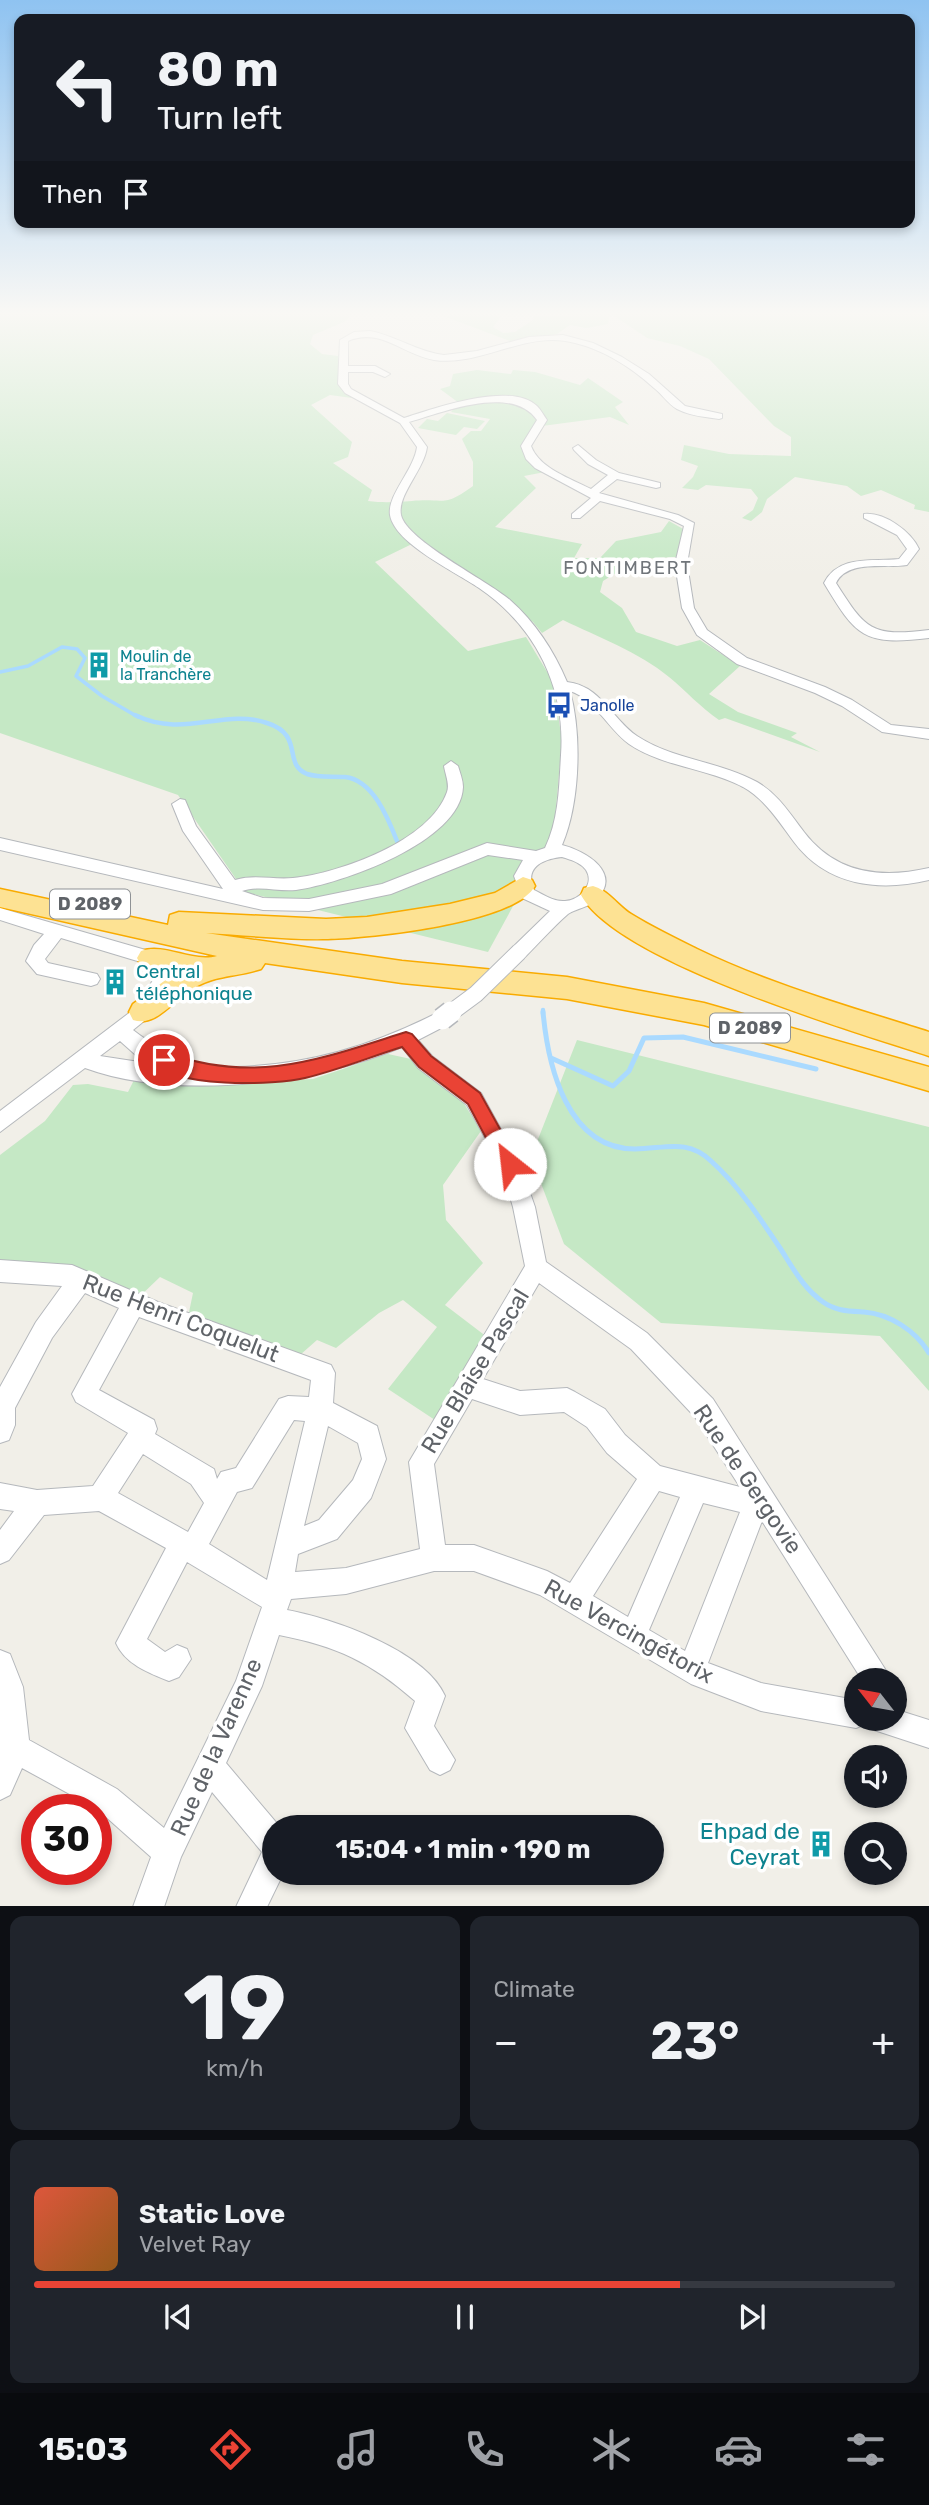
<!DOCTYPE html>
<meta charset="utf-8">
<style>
body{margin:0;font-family:Rubik,sans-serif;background:#20242c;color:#f1f3f6;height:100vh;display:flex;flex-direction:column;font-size:26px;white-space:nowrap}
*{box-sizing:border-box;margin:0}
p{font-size:23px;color:#9ea1a6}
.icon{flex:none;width:38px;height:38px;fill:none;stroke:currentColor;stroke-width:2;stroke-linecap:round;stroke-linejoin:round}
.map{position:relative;height:1906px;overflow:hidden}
.panel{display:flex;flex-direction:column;gap:10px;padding:10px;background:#0d0f14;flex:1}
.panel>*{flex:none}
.top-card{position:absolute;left:14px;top:14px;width:901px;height:214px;border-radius:14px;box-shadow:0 4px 10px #0003;background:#171b24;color:#f1f3f6;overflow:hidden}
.needle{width:46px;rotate:301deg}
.tools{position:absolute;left:844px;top:1668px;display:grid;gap:14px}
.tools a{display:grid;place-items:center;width:63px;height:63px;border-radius:50%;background:#171b24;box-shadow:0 4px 10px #0003;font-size:35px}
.speed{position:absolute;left:21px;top:1794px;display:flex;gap:14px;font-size:35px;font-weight:700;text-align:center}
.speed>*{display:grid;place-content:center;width:91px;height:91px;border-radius:50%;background:#171b24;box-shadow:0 4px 10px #0003;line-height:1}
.speed .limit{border:10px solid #d22;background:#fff;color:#111}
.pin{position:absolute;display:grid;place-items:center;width:60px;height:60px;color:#fff;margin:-30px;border:4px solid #fff;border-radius:50%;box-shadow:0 2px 7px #0007}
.me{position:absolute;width:77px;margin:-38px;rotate:331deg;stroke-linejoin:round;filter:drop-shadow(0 0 5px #0008)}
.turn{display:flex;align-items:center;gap:24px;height:147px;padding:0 28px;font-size:32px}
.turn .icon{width:91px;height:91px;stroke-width:2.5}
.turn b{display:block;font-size:49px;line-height:60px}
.then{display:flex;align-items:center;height:66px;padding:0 28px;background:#0003;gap:14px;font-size:26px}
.big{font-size:52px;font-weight:700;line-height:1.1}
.panel .card{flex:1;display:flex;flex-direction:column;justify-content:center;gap:10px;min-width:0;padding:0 24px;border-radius:14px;background:#20242c}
.panel .dial{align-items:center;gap:0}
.dial b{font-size:91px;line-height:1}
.song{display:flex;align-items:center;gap:21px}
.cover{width:84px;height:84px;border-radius:10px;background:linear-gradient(135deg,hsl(10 70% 55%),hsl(30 70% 35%))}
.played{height:7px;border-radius:4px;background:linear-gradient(90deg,#ea4335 75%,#363941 75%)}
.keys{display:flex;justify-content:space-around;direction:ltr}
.heat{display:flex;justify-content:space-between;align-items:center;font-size:38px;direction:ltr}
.panel .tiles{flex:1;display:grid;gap:10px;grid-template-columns:1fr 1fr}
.card:last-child{grid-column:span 2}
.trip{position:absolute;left:262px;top:1815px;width:402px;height:70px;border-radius:35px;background:#171b24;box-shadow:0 4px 10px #0003;font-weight:700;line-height:70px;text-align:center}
.menu{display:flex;height:112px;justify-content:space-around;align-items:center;background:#090b0e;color:#9ea1a6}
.menu .icon{width:49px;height:49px}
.menu .on{color:#ea4335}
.menu b{font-size:32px;color:#f1f3f6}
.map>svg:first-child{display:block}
.green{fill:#c5e8c5}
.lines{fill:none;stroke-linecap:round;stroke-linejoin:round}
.stream-far2{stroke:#aadaff;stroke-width:3.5}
.stream-far1{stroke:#aadaff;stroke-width:4.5}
.stream{stroke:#aadaff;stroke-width:5}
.minor-casing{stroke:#b5b8bc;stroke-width:2}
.highway-casing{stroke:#f9ab00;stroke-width:3}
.minor{fill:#fff;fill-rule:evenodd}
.highway{fill:#fde293;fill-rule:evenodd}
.minor-bridge-far1-casing{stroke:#b5b8bc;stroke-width:18;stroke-linecap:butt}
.minor-bridge-casing{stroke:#b5b8bc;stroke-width:24;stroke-linecap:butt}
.minor-bridge-far1{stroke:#fff;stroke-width:16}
.minor-bridge{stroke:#fff;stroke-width:21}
.route{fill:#ea4335;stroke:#982c22;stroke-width:2}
.labels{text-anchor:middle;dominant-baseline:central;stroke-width:7;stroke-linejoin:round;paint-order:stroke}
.far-culture-label{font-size:16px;fill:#0d838f;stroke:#fff;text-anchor:start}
.far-transit-label{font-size:16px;fill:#164399;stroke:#fff;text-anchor:start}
.far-neighbourhood-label{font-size:18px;letter-spacing:2px;fill:#70757a;stroke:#fff}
.shield{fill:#fff;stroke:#8f9295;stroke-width:2}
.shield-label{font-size:18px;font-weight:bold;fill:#5f6368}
.culture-label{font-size:19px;fill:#0d838f;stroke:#fff;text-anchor:start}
.near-street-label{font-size:23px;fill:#5f6368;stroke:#fff}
.near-culture-label{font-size:23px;fill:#0d838f;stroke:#fff;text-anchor:end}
</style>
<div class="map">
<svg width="929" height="1907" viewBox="0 0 929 1907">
<rect width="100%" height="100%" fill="#f1efe8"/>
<path class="green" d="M0,313H354L344,322L313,335L310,344L322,354L338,356L339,384L352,398L330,395L311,405L352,442L348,457L333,463L372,490L368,501C384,503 396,502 412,501C445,498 443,508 473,486V462L462,439L471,431H481L490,419L451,412L459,403L440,389L450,386L453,374L477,370L511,374L513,370L535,372L580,385L588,378L623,402L615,407L629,425L610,417L542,426L525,452L545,472L524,476L536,488L495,527L582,544L574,558H600L616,541L661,532L669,521L685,530L677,557L638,559L603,581L600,592L622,608L636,632L677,646L700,640L740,666L709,694L738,712L797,733L791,737L820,752L725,718L719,720C700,707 686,691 669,677C639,652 598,637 563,620L542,633L533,622L412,544L375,562L468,651L526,637L552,680L562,739L554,831L488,952L245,892L178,795L0,733Z
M460,313L497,315L500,318L493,327L503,333L515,332L534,319L533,316H571L566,313H929V512L914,509L915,505L881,490L861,496L847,486L795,477L767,499L762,512L751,521L742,518L753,510L758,498L751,489L706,485L698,490L682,488L693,477L698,466L681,460L684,445L729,454L791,456V437L774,426L709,359L680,346L647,338L610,313L608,324L586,328L570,325L557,334L513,342L446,317Z
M447,413L485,421L477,429L464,427L456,435L418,428L427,419L438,421Z
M577,1040L929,1127V1391L880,1336L661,1323L564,1244L531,1157Z
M388,1054L411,1059L463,1102L481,1131L443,1185L446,1220L483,1263L445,1305L487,1337L435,1420L388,1389L437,1327L403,1300L379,1313L336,1348L317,1340L300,1355L188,1317L193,1293L160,1277L136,1300L0,1265V1155L45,1121L73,1085L88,1084L128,1092L136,1076L229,1083L313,1079Z"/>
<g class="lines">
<path class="stream-far2" d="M0,672L28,666L62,647L77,649L85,658L76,676L102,696L138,717"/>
<path class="stream-far1" d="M135,715C184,739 223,708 267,723C305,735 282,764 307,774C319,778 332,776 345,777C373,780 388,818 397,841
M543,1010V1014"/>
<path class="stream" d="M543,1012C548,1066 567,1149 635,1149C664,1149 687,1138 711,1161C738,1185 760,1218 780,1248C793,1268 803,1288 823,1302C836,1311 848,1311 864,1312C890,1314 916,1331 929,1353
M551,1058L613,1086L629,1071L644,1038L683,1037L816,1069"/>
<g class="minor-casing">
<path id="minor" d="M370,331C396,336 418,352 444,355L477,351L529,337L563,335L593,343L622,357L649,374L685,406L722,414V418L719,419C706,417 690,416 677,409C668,404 662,394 654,388C632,368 604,350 575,343C527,329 482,367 434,360C403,355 381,327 348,341V366H375L390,374L385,377L373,372H348V384L351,389L404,418C435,408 511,381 537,406C541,410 544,416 547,420L531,446C540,469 570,478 591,489L608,475L588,464L574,450L573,448L578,445L596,460L619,473L660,483V487L656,488L617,479L599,493L678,515L694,523L687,564L694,608L707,630L747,658L825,687L852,700L891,725L929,729V739L882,732L842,706L815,693L737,664L697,635L682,608L675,564L684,526L670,519L600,501L580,518H572V514L591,498L535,468L526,459L521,446L537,420C512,384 443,412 409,422L427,447C424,470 397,495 401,515C407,541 487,580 510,600C535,622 554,651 567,682C600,685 612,719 637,736C673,760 719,761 757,782C778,794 790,814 804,832C836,874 881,879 929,868V880C879,892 827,886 794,842C779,822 766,800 743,787C707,768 663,767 629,744C608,729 595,699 570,691C582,735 580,803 562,845C586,851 623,873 596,900C588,908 577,908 568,914C553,927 539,943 525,957H513L510,952L513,947L550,911L522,898L514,876L523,860L488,855L391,894L309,911L263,910L0,850V838L223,889L183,831L172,804L180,799L185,800L196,826L235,880C255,874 273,880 293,878C340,873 430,841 447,792C450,784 445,774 444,766L451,761L458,766C460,773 463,780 463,787C461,842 340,884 296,890C278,892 260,885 242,891L263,898L309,899L382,884L487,843L536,851L545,848C559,819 559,787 561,755C566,687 535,626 479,588C456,572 395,544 390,515C387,495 414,470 417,447L400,423L345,393L338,384L340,340L354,332ZM562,857C571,860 580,862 586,870C595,884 580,900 565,901C554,902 544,895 534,890C524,868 542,859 562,857Z
M864,514C884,512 911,531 919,549L907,565C885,569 848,559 836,583C866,630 871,637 929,630V638C863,646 856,636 824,583C839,554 872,562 899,559L907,549L897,535L864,518Z
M0,908L156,953L166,965L171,981L149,1017L133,1030C153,1046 176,1056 198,1066C207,1071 225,1067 235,1067C308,1065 371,1046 435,1014L442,1011L449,1014L451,1019L449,1024L418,1040L432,1056L481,1093L520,1164L535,1207L546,1262L647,1333L713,1399L892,1680H862L762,1521L708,1663L761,1683L856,1700V1718H894V1709L929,1720V1748L868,1728L866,1724L856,1728L761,1711L691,1684L540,1595L474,1571H434L346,1594L291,1599L287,1610C332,1618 426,1651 445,1696L434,1726L455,1760L450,1770L440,1775L430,1770L405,1728L415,1701C371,1662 336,1646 279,1635L262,1686L226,1763L280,1827H275V1872H284L267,1907H236L262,1852L212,1792L181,1857L164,1907H133L151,1857L97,1809L22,1768L10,1795L0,1800V1650L10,1654L23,1687L29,1740L117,1789L164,1828L236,1681L262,1607L187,1562L147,1639L165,1652L177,1645L187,1649L191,1659L179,1677L169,1681C149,1673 125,1664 116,1643L166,1548L99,1511L44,1515L9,1560L0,1564V1530L14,1511L0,1509V1483L37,1490L93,1486L128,1433L76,1402L72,1394L119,1308L85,1293L52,1338L15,1408V1425L9,1440L0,1443V1387L36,1322L62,1286L0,1282V1260L72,1265L158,1302L331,1365L335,1373L333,1403L377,1426L386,1459L371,1498L337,1539L298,1554L295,1572L346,1568L420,1549L409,1462L525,1266L513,1207L501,1167L467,1105L418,1068L402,1047C315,1084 175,1101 85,1068L0,1132V1111L137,1007L153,980L152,972L144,963L61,938L45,959L48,963L97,974L100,979L97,984L91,986L37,974L26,961L34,945L44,934L0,920ZM120,1041L138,1057L159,1065L100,1056ZM539,1283L631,1349L695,1417L740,1487L660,1466L625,1435L605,1409L575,1392L567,1388L520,1391L483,1379ZM139,1317L311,1380L309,1397L288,1396L279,1399L236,1468L221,1472L217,1479L214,1469L155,1434L157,1429L154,1420L99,1390ZM472,1399L520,1415L564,1412L587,1427L607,1453L637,1479L570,1583L547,1571L474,1545H445L434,1464ZM294,1420L305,1421L267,1580L209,1544L237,1492L252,1488ZM328,1426L358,1443L362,1459L353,1480L319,1520L304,1526ZM143,1454L191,1484L204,1503L188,1532L118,1493ZM659,1491L680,1497L628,1617L593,1596ZM703,1503L740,1512L685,1651L649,1630Z"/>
</g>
<g class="highway-casing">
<path id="highway" d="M523,877L532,880L535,886C515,923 370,938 328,939C288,940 246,935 206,933L402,961L567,977L704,1003L929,1067V1091L704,1025L567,999L402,983L265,963L261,969C234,978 215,974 189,991C171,1003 155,1027 133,1020L129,1012L133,1004L175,973L141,965L137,958L141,951C166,943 192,963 217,956L0,907V889L168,925L170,915L179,912L326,919L367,917L450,904L495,893Z
M593,886C608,890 618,906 631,914C652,927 675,938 697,949C771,985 851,1007 929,1032V1056C853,1031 618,962 581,895L584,888Z"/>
</g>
<use href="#minor" class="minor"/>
<use href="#highway" class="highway"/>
<g class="minor-bridge-far1-casing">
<path id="minor-bridge-far1" d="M449,1014L476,994L519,952"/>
</g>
<g class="minor-bridge-casing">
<path id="minor-bridge" d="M442,1019L451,1012"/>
</g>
<use href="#minor-bridge-far1" class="minor-bridge-far1"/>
<use href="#minor-bridge" class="minor-bridge"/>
</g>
<linearGradient id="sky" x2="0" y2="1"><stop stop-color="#8fc3f1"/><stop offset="0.54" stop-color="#f9f8f5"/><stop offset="1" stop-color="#f9f8f5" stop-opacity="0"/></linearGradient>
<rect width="929" height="580" fill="url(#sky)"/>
<path class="route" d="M406,1032L412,1034L431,1056L480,1093L516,1158L519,1164L516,1170L510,1172L503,1170L468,1104L419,1067L402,1047C370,1057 338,1070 305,1078C277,1085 169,1089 155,1060L164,1052C256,1085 317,1060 406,1032Z"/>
<defs>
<g id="building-bare" transform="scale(2.1)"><path d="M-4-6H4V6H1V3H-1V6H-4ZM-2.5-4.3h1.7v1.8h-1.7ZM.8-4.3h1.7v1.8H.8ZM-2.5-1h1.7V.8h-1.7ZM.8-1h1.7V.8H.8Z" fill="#0f9aa8" stroke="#fff" stroke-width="2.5" paint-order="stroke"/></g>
<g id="bus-bare" transform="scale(2.1)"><path d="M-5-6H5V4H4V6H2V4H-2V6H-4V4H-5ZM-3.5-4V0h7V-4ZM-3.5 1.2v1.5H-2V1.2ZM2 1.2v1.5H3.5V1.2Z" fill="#1a4fb4" stroke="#fff" stroke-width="2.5" paint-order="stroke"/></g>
</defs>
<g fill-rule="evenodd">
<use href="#building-bare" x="99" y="665"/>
<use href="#bus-bare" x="559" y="705"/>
<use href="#building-bare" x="115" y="982"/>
<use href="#building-bare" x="821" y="1844"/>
</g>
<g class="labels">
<g class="far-culture-label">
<text x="120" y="656">Moulin de<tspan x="120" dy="18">la Tranchère</tspan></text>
</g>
<g class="far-transit-label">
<text x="580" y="705">Janolle</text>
</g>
<g class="far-neighbourhood-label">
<text x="628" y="568">FONTIMBERT</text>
</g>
<g class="shield">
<rect x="50" y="889.5" width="80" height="29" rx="5"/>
<rect x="710" y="1013.5" width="80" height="29" rx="5"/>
</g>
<g class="shield-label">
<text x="90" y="904">D 2089</text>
<text x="750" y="1028">D 2089</text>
</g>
<g class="culture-label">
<text x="136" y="971">Central<tspan x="136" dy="22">téléphonique</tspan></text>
</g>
<g class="near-street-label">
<text transform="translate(181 1318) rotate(21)">Rue Henri Coquelut</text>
<text transform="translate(475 1371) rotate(-59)">Rue Blaise Pascal</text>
<text transform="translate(748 1479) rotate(56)">Rue de Gergovie</text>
<text transform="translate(629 1631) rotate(29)">Rue Vercingétorix</text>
<text transform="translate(216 1747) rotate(-66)">Rue de la Varenne</text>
</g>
<g class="near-culture-label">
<text x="800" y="1831">Ehpad de<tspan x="800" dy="26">Ceyrat</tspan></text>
</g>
</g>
</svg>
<div class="tools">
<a><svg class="needle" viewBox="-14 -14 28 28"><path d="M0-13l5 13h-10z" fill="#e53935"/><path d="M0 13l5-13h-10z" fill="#9ea1a6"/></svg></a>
<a><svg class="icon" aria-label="sound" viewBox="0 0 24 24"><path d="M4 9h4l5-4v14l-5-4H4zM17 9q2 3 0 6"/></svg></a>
<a><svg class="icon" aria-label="search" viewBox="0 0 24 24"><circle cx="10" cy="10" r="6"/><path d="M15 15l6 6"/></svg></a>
</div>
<div class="speed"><div class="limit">30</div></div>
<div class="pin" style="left:164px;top:1060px;background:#d93025"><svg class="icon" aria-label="arrive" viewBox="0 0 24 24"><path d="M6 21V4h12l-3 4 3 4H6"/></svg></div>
<svg class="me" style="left:510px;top:1164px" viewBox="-20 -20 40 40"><circle r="19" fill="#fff"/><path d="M0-13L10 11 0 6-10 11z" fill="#ea4335"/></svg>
<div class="trip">15:04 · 1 min · 190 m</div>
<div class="top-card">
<div class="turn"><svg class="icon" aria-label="left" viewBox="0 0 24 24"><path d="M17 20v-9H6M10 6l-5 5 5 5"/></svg><div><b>80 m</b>Turn left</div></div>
<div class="then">Then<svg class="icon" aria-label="arrive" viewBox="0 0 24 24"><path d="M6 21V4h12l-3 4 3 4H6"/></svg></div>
</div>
</div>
<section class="panel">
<div class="tiles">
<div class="card dial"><b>19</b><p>km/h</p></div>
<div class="card"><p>Climate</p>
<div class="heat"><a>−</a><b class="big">23°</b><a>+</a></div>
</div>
<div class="card">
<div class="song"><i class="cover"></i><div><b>Static Love</b><p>Velvet Ray</p></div></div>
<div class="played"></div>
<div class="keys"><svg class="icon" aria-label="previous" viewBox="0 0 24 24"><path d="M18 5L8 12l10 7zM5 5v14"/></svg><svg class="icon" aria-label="pause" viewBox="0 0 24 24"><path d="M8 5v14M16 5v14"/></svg><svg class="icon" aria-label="next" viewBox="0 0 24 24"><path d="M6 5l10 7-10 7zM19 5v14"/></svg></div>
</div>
</div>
</section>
<nav class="menu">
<b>15:03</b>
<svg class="icon on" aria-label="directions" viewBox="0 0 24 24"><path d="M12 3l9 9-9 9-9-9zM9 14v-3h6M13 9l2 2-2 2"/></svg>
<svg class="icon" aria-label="music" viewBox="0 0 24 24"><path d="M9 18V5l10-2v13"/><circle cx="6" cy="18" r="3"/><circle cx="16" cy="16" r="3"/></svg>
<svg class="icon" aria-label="phone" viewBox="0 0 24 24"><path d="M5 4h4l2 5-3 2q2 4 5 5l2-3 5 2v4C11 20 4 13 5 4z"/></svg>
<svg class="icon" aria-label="climate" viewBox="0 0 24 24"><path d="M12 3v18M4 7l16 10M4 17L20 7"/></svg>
<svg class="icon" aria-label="car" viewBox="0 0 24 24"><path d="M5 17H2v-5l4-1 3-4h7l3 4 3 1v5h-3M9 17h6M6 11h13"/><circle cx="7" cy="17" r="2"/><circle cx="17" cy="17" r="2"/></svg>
<svg class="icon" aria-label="filters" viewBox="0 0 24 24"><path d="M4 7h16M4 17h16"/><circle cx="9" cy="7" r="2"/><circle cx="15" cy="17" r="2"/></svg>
</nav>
